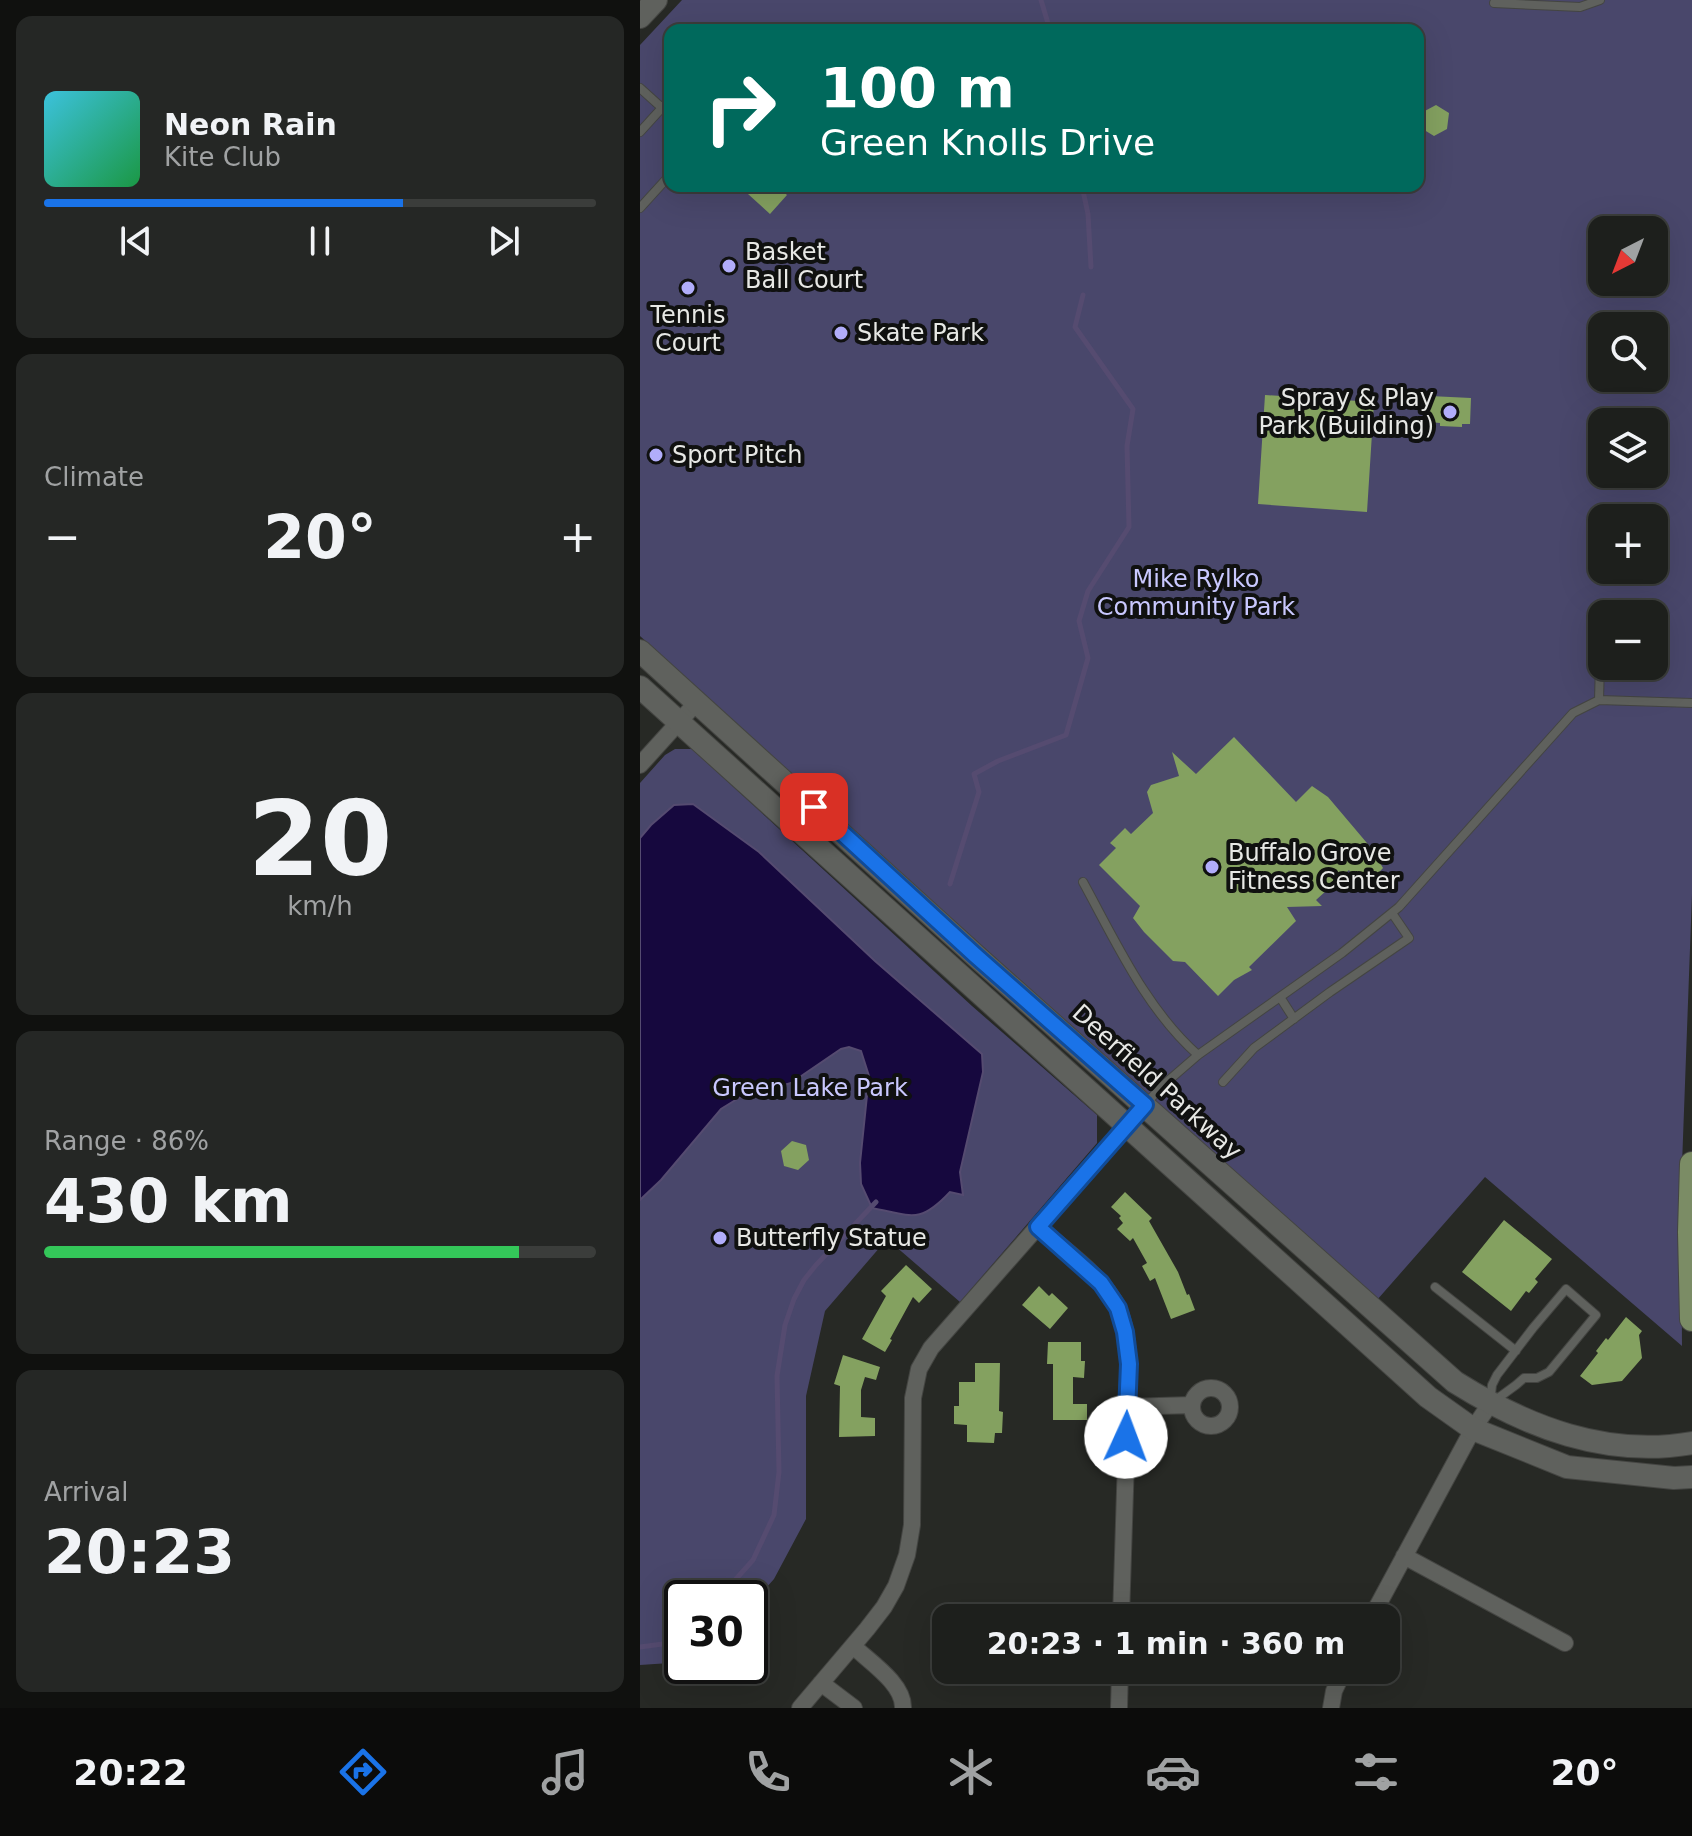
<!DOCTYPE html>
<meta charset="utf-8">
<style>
body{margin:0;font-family:"DejaVu Sans",sans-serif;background:#252725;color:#f1f3f6;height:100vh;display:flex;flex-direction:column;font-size:30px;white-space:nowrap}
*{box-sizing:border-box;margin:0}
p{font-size:26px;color:#a0a2a3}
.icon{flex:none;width:44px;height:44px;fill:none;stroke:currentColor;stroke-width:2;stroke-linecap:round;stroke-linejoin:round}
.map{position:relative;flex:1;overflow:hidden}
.drawer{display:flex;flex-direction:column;gap:16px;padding:16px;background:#10110f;width:640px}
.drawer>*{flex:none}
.banner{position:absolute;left:24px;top:24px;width:760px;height:168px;border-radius:16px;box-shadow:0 8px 32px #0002,0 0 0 2px #3b3d3b;background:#00695c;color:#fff;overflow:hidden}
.needle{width:52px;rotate:222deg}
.tools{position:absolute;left:948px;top:216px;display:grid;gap:16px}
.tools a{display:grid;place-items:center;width:80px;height:80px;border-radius:16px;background:#1d1f1c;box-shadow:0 8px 32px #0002,0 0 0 2px #3b3d3b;font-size:40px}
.speed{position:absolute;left:24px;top:1580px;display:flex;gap:16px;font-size:40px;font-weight:700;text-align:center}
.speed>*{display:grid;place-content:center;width:104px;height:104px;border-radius:50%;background:#1d1f1c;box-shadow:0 8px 32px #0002,0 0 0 2px #3b3d3b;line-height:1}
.speed .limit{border:4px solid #111;border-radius:12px;background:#fff;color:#111}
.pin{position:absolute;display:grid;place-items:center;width:68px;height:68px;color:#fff;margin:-34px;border-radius:16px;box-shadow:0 4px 12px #0006}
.me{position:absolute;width:88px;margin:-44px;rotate:2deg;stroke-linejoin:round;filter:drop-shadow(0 0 6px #0008)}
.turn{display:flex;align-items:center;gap:28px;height:168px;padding:0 24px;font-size:36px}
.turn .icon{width:104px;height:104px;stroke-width:2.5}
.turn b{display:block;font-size:56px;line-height:68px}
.big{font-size:60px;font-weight:800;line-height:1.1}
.drawer .card{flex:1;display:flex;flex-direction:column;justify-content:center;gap:12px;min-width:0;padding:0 28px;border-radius:16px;background:#252725}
.drawer .dial{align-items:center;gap:0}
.dial b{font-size:104px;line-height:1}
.song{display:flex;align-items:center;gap:24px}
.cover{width:96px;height:96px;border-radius:12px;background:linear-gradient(135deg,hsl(190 70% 55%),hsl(140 70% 35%))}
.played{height:8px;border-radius:4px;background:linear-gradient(90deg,#1a73e8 65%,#3b3d3b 65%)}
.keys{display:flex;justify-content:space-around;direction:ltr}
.heat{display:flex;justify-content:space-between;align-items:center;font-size:44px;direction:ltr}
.charge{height:12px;border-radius:6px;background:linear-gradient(90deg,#34c759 86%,#3b3d3b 0)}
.trip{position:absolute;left:292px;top:1604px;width:468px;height:80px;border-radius:16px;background:#1d1f1c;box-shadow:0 8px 32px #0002,0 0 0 2px #3b3d3b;font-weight:800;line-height:80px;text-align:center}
.tabs{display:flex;height:128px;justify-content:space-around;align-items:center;background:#0c0c0b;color:#a0a2a3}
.tabs .icon{width:56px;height:56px}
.tabs .selected{color:#1a73e8}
.tabs b{font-size:36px;color:#f1f3f6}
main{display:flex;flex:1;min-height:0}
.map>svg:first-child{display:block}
.green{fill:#49476b;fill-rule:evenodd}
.water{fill:#16083e;stroke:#554b70;stroke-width:2}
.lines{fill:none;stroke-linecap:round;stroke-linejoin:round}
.stream{stroke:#554b70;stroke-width:5}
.building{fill:#84a160}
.service-casing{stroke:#444542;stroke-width:10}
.minor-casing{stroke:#444542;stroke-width:18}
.secondary-casing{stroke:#444542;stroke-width:24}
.primary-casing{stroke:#444542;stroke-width:26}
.service{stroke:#5f615d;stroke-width:8}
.minor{stroke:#5f615d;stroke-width:16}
.secondary{stroke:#5f615d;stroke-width:22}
.primary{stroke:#7b8c65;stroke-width:24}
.route-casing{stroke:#114b97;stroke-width:20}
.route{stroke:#1a73e8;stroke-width:14}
.poi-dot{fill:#b1adfa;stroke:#101110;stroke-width:3}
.labels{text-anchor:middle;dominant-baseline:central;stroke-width:8;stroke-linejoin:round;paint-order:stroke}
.poi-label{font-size:24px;fill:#e7e8e5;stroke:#101110;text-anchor:start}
.park-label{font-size:24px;fill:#c9c8fe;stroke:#101110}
.street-label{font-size:24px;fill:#e7e8e5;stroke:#101110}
</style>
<main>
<section class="drawer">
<div class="card">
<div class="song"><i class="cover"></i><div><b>Neon Rain</b><p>Kite Club</p></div></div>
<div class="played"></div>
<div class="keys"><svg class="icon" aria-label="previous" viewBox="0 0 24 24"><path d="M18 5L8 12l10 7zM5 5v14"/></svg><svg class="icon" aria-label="pause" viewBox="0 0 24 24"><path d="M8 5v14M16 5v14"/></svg><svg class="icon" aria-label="next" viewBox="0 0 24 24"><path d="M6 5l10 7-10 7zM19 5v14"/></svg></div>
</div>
<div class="card"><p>Climate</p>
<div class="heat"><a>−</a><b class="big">20°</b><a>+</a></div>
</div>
<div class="card dial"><b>20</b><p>km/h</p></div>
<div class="card"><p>Range · 86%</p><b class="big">430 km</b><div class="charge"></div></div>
<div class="card"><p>Arrival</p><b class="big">20:23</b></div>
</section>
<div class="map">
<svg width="1052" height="1708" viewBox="0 0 1052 1708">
<rect width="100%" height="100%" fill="#272925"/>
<path class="green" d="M42,0H1052V894L1041,1192L1042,1346L845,1177L737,1300L194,813L0,636V45ZM30,30H778V186H30ZM962,230H1014V282H962ZM962,326H1014V378H962ZM962,422H1014V474H962ZM962,518H1014V570H962ZM962,614H1014V666H962Z
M35,749H52L332,1006L457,1115V1143L320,1302L247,1239L185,1311L166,1396V1519L134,1579L110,1606V1598H42V1659L30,1663L0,1665V783L25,755Z"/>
<path class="water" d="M53,804L119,852L235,961L342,1054L343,1072L320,1172L323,1195L310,1192C280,1224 273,1216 232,1208L221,1184L220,1163L229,1076L221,1051L209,1047L201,1049L151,1083L99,1098L81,1109L21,1180L0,1200V838L11,825L34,805Z"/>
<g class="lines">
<path class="stream" d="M401,0L410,30
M442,186L448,214L451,267
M310,884L339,792L334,774L358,761L426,735L448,658L439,621L448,591L489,527L487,446L493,409L435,327L443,295
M79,1598L113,1560L134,1515L139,1472L137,1376L145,1325L154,1299L164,1280L176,1265L236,1202
M0,1647L30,1643L40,1636"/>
</g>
<path class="building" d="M796,105L809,113L807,129L794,136L781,128V113Z
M115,186H150L144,192L147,195L130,214L108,194Z
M625,395L734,402L727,512L618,504Z
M790,396L831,398L830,424H822V427L800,426V423L789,422Z
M594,737L656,802L672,786L688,797L732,849L743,868L731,881L720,888L709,870L676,900L682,906L647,907L656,921L609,967L612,970L594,980L578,996L545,962L533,961L504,932L493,918L500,906L459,865L476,848L470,843L485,828L491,834L513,813L507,792L511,785L539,776L532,752L556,774Z
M152,1141L166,1145L169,1160L158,1170L144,1166L141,1151Z
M485,1192L512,1218L509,1221L538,1272L547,1295L549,1294L555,1310L531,1319L515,1278L510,1281L502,1266L507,1263L493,1238L490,1241L477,1229L483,1223L479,1218L481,1216L471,1207Z
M864,1220L912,1259L895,1279L898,1282L889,1293L886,1291L871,1311L822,1272Z
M266,1265L292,1289L279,1303L273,1297L250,1339L252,1340L245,1352L222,1339L246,1296L241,1291Z
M399,1286L409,1296L412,1293L428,1308L410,1329L382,1305Z
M986,1317L1002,1331L999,1335L1002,1358L982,1381L952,1385L940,1376L958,1353L956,1351L966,1338L968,1340Z
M408,1342H441V1361H445L444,1378L433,1377V1404H447V1420H413V1364H407Z
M203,1355L240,1367L236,1380L225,1377L221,1390V1417L235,1418V1436L199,1437L200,1386L194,1384Z
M335,1363H360L359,1411L363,1412L362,1433H355L354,1443L327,1442V1425L314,1424V1406H319V1382H335Z"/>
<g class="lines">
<g class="service-casing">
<path id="service" d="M854,3L940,7L960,0
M0,88L21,107
M0,132L30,99
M0,208L30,175
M959,700L960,663
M443,882C476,942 506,1009 558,1055
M640,997L654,1019
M583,1082L614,1048L690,992L769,938L752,913
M488,1124L521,1087L558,1055L702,953L759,907L933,713L959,700L1052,703
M795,1287L876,1351
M926,1289L956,1315L909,1372L897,1378H884L876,1385L850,1404L852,1385L857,1375L893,1328Z"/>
</g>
<g class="minor-casing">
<path id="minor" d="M0,765L57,702
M398,1227C424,1250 463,1276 478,1308C486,1325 487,1345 489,1364L481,1618
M552 1407a19 19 0 1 1 38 0a19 19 0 1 1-38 0Z
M487,1407L552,1405
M764,1556L925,1643
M731,1618L833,1429L850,1404
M213,1646C230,1662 264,1684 263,1708
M181,1683L214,1708
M160,1708L227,1629L244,1607L256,1586L267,1555L272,1525L273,1398L279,1369L291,1348L487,1125
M479,1708L480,1670
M691,1708L694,1691L704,1670"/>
</g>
<g class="secondary-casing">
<path id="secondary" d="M0,17L16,0
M0,651L336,956L815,1382C887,1427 966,1458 1052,1443
M0,687L788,1397L833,1429L927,1467L1034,1478L1052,1477"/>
</g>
<g class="primary-casing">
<path id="primary" d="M1052,1164L1050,1232L1052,1319"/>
</g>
<use href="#service" class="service"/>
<use href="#minor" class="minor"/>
<use href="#secondary" class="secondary"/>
<use href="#primary" class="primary"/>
</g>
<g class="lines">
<g class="route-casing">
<path id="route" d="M174,807L336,956L505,1105L398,1227L461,1283L478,1308L485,1332L489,1364L486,1437"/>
</g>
<use href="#route" class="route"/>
</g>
<g class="poi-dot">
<circle cx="89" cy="266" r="8"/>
<circle cx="48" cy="288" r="8"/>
<circle cx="201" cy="333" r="8"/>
<circle cx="810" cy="412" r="8"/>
<circle cx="16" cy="455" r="8"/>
<circle cx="572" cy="867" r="8"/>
<circle cx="80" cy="1238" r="8"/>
</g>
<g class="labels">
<g class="poi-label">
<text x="105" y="252">Basket<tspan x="105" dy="28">Ball Court</tspan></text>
<text x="48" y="315" text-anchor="middle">Tennis<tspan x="48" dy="28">Court</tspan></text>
<text x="217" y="333">Skate Park</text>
<text x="794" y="398" text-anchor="end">Spray &amp; Play<tspan x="794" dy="28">Park (Building)</tspan></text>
<text x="32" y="455">Sport Pitch</text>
<text x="588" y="853">Buffalo Grove<tspan x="588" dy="28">Fitness Center</tspan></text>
<text x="96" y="1238">Butterfly Statue</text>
</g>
<g class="park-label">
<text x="556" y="579">Mike Rylko<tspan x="556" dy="28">Community Park</tspan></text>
<text x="170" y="1088">Green Lake Park</text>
</g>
<g class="street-label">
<text transform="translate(517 1082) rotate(42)">Deerfield Parkway</text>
</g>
</g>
</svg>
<div class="tools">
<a><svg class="needle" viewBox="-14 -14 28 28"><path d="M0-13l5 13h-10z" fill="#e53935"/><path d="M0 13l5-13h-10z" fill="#a0a2a3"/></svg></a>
<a><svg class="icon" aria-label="search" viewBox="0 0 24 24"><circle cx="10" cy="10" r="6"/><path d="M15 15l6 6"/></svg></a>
<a><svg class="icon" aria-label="layers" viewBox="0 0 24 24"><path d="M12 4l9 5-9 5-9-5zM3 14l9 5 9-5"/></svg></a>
<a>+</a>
<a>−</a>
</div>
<div class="speed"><div class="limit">30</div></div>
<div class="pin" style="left:174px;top:807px;background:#d93025"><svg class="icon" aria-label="arrive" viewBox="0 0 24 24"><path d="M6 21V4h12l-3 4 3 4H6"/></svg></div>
<svg class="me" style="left:486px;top:1437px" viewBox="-20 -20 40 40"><circle r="19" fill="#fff"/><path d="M0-13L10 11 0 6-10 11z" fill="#1a73e8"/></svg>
<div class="trip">20:23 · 1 min · 360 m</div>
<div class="banner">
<div class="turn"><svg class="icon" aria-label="right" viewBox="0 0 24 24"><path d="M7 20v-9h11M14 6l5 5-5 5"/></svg><div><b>100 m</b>Green Knolls Drive</div></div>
</div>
</div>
</main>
<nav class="tabs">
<b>20:22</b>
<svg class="icon selected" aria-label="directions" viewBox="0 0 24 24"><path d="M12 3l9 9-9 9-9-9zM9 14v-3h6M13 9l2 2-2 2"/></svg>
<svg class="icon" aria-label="music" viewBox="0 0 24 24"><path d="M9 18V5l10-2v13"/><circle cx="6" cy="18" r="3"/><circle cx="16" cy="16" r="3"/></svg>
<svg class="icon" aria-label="phone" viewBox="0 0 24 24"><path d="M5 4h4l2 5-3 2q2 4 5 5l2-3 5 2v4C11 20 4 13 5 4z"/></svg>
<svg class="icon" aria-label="climate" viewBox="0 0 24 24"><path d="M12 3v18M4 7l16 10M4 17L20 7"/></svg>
<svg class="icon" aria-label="car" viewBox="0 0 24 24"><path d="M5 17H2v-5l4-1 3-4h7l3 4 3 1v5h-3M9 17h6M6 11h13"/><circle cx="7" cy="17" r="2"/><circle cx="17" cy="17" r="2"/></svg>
<svg class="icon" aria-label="filters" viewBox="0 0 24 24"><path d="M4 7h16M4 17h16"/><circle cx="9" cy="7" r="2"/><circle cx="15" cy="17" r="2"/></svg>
<b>20°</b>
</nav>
